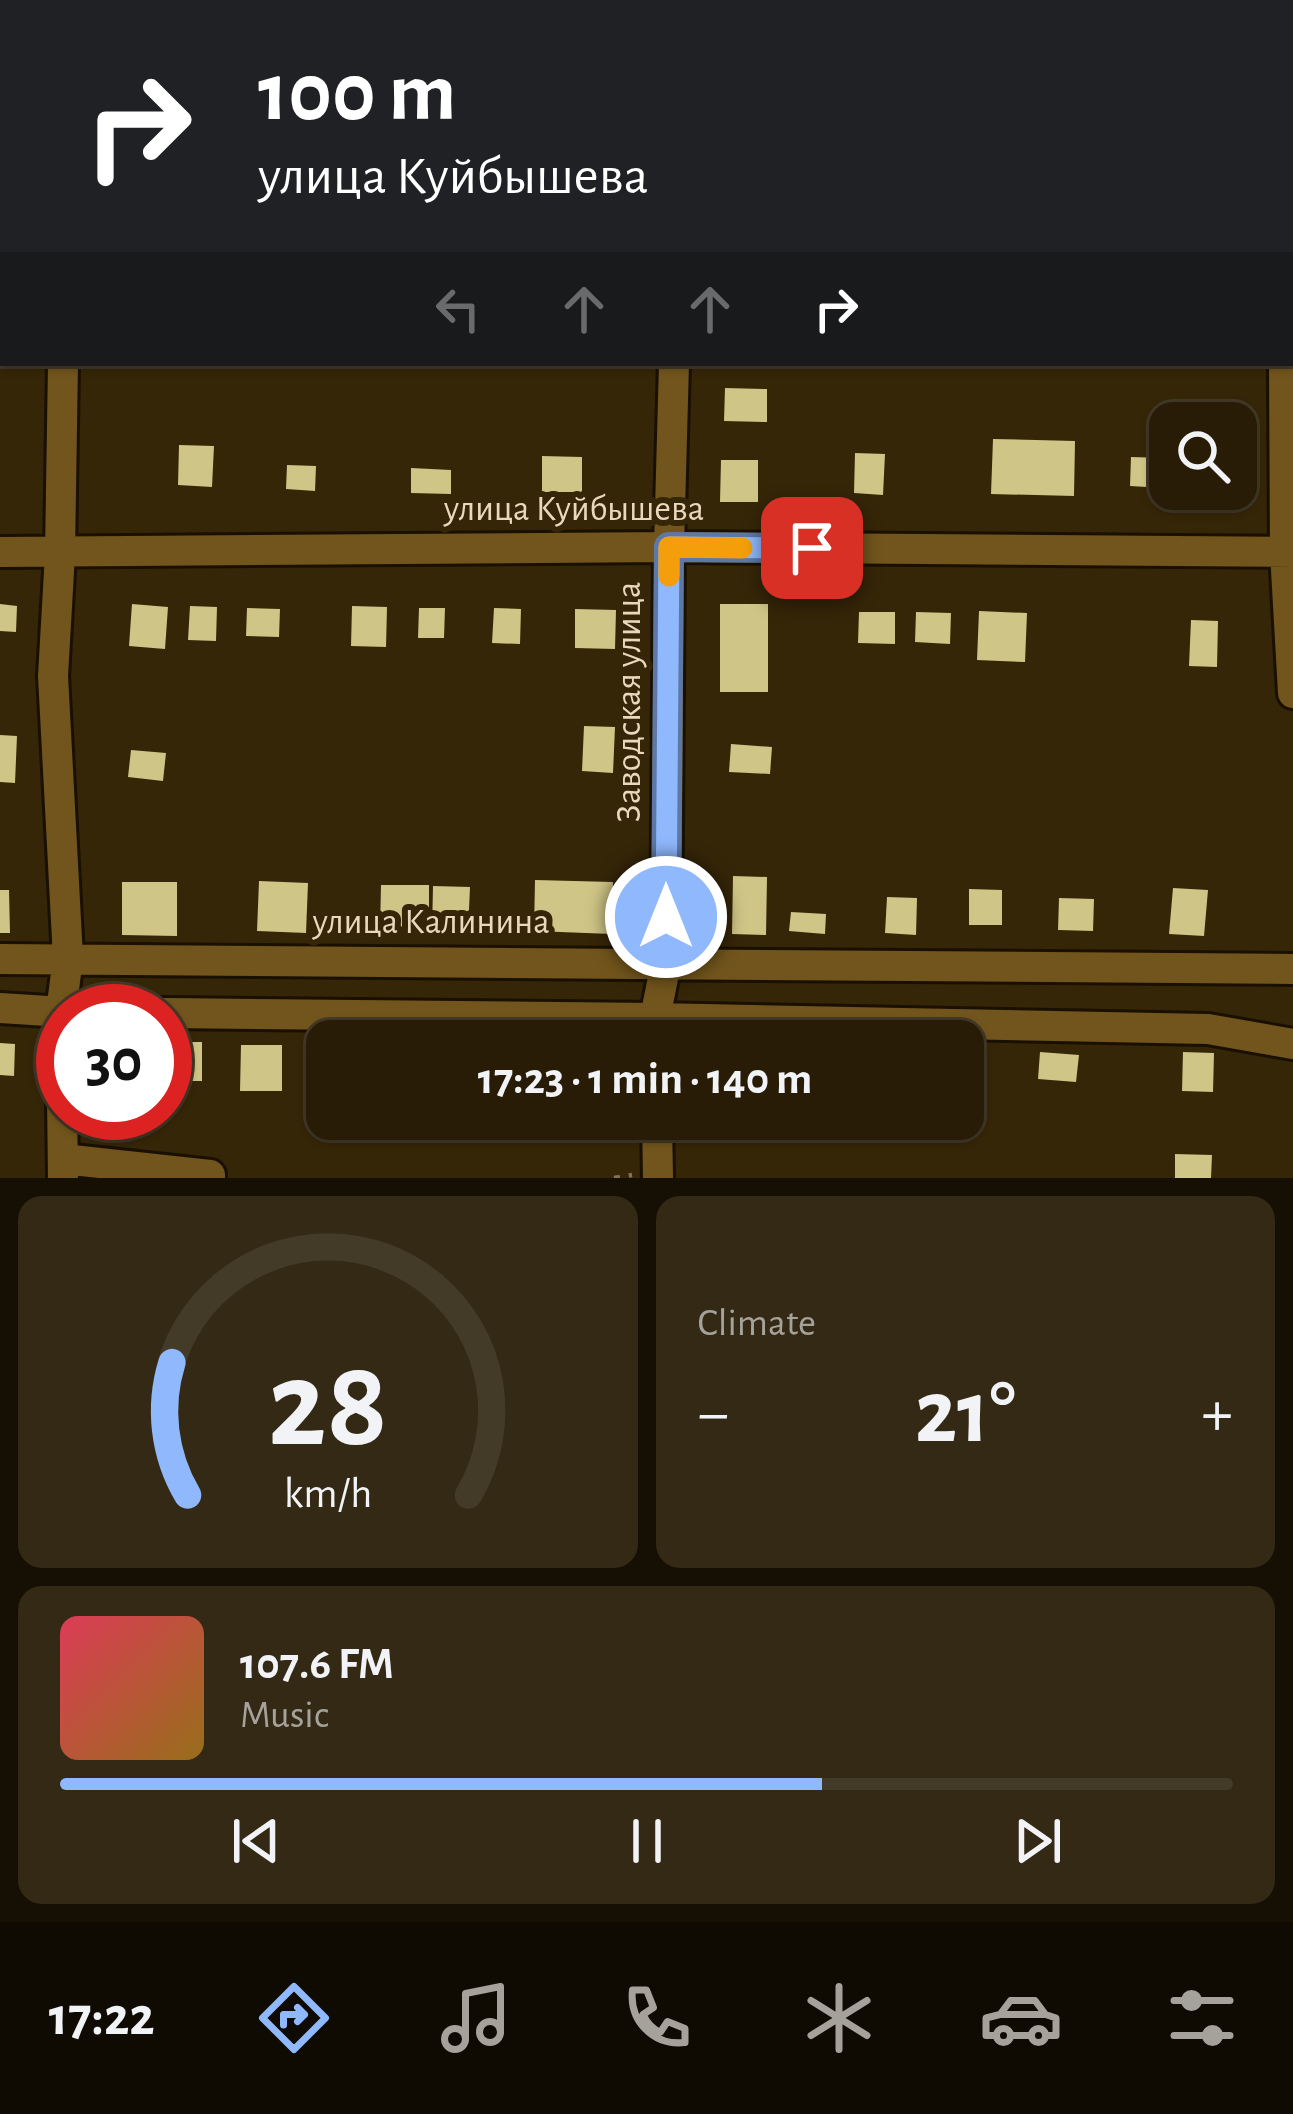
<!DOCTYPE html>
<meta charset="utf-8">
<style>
body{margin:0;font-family:"Alegreya Sans",sans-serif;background:#342914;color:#f1f3f6;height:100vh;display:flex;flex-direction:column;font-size:45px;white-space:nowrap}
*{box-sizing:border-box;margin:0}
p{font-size:39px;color:#a5a19b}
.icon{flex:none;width:66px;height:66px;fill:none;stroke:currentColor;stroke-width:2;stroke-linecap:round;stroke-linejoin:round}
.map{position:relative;height:1178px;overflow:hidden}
.details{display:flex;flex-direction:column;gap:18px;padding:18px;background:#160f03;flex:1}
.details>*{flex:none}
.top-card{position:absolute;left:0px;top:0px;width:1293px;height:366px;box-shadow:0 3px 9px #0004,0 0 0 3px #443a28;background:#202124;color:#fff;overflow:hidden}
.tools{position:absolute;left:1149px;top:402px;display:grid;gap:24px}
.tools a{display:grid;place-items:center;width:108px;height:108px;border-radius:24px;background:#281c06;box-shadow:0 3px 9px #0004,0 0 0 3px #443a28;font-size:60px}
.speed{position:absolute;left:36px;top:984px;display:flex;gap:24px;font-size:60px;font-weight:700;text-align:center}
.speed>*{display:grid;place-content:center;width:156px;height:156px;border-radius:50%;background:#281c06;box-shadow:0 3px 9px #0004,0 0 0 3px #443a28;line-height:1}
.speed .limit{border:18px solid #d22;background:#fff;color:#111}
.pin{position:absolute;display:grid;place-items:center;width:102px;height:102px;color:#fff;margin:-51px;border-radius:24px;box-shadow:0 6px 18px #0006}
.me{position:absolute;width:132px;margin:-66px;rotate:0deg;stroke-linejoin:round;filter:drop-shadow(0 0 9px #0008)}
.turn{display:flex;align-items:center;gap:42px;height:252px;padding:0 60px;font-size:54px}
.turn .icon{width:156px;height:156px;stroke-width:2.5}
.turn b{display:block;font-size:84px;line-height:102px}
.lanes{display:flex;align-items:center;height:114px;padding:0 60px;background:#0003;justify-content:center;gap:60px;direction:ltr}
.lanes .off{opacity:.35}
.big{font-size:90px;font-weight:700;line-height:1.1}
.details .card{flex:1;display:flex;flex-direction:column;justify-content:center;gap:18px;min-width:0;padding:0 42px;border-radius:24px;background:#342914}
.details .dial{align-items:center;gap:0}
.dial svg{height:312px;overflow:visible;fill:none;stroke:#443a28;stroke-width:7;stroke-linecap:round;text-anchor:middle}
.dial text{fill:#f1f3f6;stroke:none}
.song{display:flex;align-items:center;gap:36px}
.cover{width:144px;height:144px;border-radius:18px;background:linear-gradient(135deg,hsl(350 70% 55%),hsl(40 70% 35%))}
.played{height:12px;border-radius:6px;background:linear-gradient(90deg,#8fb8fd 65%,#443a28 65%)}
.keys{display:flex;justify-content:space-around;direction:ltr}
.heat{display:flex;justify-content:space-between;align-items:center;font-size:66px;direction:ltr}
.details .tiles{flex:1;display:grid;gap:18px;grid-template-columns:1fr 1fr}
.card:last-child{grid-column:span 2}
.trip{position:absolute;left:306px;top:1020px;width:678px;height:120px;border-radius:24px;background:#281c06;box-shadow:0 3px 9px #0004,0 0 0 3px #443a28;font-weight:700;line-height:120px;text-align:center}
.tab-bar{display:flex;height:192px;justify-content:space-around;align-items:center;background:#100b02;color:#a5a19b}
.tab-bar .icon{width:84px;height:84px}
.tab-bar .selected{color:#8fb8fd}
.tab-bar b{font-size:54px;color:#f1f3f6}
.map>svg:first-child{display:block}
.building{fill:#cfc586}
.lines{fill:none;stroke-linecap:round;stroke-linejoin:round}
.minor-casing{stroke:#1a1002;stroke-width:36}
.path{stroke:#847357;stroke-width:4.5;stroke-dasharray:6 9;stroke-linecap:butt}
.minor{stroke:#72551c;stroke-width:30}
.route-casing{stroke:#5d78a4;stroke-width:30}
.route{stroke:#8fb8fd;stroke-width:21}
.slow{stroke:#f59e0b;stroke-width:21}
.labels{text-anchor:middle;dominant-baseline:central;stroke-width:12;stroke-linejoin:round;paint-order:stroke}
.street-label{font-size:36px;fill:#e9d8bd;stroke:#362608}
</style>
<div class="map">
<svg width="1293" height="1178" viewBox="0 0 1293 1178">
<rect width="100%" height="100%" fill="#362608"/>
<path class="building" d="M725,388L767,389V422L724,421Z
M993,439L1075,441L1074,496L991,494Z
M179,445L214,446L212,487L178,485Z
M855,453L885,454L883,495L854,493Z
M542,456L582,457V492H542Z
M1131,457L1165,458L1164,488L1130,486Z
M721,460H758V502H720Z
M287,465L316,466L315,491L286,489Z
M411,468L451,470V494L411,493Z
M0,604L17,606L16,632L0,631Z
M132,604L168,607L165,649L129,646Z
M720,604H768V692H720Z
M190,606L217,607L216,641L188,640Z
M352,606L387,607L386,647L351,646Z
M247,608L280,609L279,637L246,636Z
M419,608H445L444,638H418Z
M494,608L521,609L520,644L492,643Z
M575,609L616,610L615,649L575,648Z
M979,611L1027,613L1025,662L977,660Z
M859,612H895V644L858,643Z
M916,612L951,613L950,644L915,642Z
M1191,620L1218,621L1217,667L1189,666Z
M584,726L615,727L613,773L582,771Z
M0,735L17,736L15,783L0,782Z
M731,744L772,747L770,774L729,772Z
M131,750L166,753L163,781L128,777Z
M733,876L767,877L766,935L732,934Z
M535,880L613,882L612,934L534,931Z
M259,881L308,883L306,933L257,931Z
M122,882H177V936L122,935Z
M381,885H429V932L380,931Z
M433,886L470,887L468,933L432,932Z
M1173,888L1208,890L1204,936L1169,934Z
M969,889L1002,890V925H969Z
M0,890H9L10,933H0Z
M887,897L917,898L916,935L885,933Z
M1059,898L1094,899L1093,931L1058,930Z
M791,912L826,914L825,934L789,931Z
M165,1042H202V1081H165Z
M0,1043L15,1044L14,1076L0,1075Z
M241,1045H282V1091H240Z
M963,1052L975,1053L974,1078H963Z
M1040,1052L1079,1055L1076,1082L1038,1079Z
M1183,1052L1214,1053L1213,1092L1182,1091Z
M1175,1154L1212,1155L1211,1178H1175Z"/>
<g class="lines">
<g class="minor-casing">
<path id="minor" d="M681,0V3
M71,3V0
M1290,93L1293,82
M0,109H3
M1290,118H1293
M63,363L60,554L53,676L68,958L61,1012L63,1178
M1284,363L1285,552L1293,693
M0,552L669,547L1293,552
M0,959L1293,969
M0,1008L63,1012
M165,1013L655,1018L1208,1029L1293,1044
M655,1041V1018L666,963L669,547L674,363
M657,1119L658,1178
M63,1159L210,1175V1178"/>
</g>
<path class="path" d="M614,1178L632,1175"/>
<use href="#minor" class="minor"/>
</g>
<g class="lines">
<g class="route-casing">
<path id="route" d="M666,917L669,547L812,548"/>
</g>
<use href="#route" class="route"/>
<path class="slow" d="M669,576V547L742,548"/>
</g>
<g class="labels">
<g class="street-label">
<text x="574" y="509">улица Куйбышева</text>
<text transform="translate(629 702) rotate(-90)">Заводская улица</text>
<text x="431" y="922">улица Калинина</text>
</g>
</g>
</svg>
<div class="tools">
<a><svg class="icon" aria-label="search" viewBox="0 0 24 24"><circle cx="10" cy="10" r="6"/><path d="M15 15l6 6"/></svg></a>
</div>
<div class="speed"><div class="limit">30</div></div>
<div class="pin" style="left:812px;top:548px;background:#d93025"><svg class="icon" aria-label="arrive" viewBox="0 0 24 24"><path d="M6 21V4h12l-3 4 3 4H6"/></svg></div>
<svg class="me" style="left:666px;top:917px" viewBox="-20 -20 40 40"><circle r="17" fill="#8fb8fd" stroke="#fff" stroke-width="3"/><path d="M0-11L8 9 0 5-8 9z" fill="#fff"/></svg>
<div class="trip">17:23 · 1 min · 140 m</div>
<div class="top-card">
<div class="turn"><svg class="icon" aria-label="right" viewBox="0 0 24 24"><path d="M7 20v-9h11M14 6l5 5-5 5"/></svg><div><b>100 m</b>улица Куйбышева</div></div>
<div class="lanes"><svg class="icon off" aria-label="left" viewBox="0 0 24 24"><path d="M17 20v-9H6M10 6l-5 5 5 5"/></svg><svg class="icon off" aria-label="ahead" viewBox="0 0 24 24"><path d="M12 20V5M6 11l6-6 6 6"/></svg><svg class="icon off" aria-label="ahead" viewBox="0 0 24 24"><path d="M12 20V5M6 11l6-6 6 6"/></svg><svg class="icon" aria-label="right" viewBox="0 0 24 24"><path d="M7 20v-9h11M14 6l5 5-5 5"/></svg></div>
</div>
</div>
<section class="details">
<div class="tiles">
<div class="card dial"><svg viewBox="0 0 100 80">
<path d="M14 69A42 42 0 1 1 86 69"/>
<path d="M14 69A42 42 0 0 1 10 35" stroke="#8fb8fd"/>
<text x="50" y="56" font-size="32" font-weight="700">28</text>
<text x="50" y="72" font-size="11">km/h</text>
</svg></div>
<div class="card"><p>Climate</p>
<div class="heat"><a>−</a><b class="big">21°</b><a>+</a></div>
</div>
<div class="card">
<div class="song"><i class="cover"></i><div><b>107.6 FM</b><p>Music</p></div></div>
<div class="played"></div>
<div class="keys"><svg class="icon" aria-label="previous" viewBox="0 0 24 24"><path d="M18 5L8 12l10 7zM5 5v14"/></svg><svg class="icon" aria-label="pause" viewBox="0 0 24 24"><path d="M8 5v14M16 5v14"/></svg><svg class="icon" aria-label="next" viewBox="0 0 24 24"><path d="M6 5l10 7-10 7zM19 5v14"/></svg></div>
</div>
</div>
</section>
<nav class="tab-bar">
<b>17:22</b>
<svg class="icon selected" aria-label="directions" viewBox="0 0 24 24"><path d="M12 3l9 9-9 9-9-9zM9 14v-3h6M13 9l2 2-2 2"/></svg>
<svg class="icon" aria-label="music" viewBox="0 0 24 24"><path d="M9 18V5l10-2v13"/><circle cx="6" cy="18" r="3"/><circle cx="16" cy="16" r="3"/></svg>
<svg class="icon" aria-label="phone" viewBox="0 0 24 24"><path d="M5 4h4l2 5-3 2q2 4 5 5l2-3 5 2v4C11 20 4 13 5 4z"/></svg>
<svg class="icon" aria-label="climate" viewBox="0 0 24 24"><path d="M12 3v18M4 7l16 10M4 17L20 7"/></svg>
<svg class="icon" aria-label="car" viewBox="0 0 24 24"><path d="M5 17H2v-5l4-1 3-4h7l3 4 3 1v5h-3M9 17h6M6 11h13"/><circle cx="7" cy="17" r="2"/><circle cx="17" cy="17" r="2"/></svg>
<svg class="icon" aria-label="filters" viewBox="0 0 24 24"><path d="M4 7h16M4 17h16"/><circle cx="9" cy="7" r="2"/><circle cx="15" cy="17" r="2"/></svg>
</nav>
